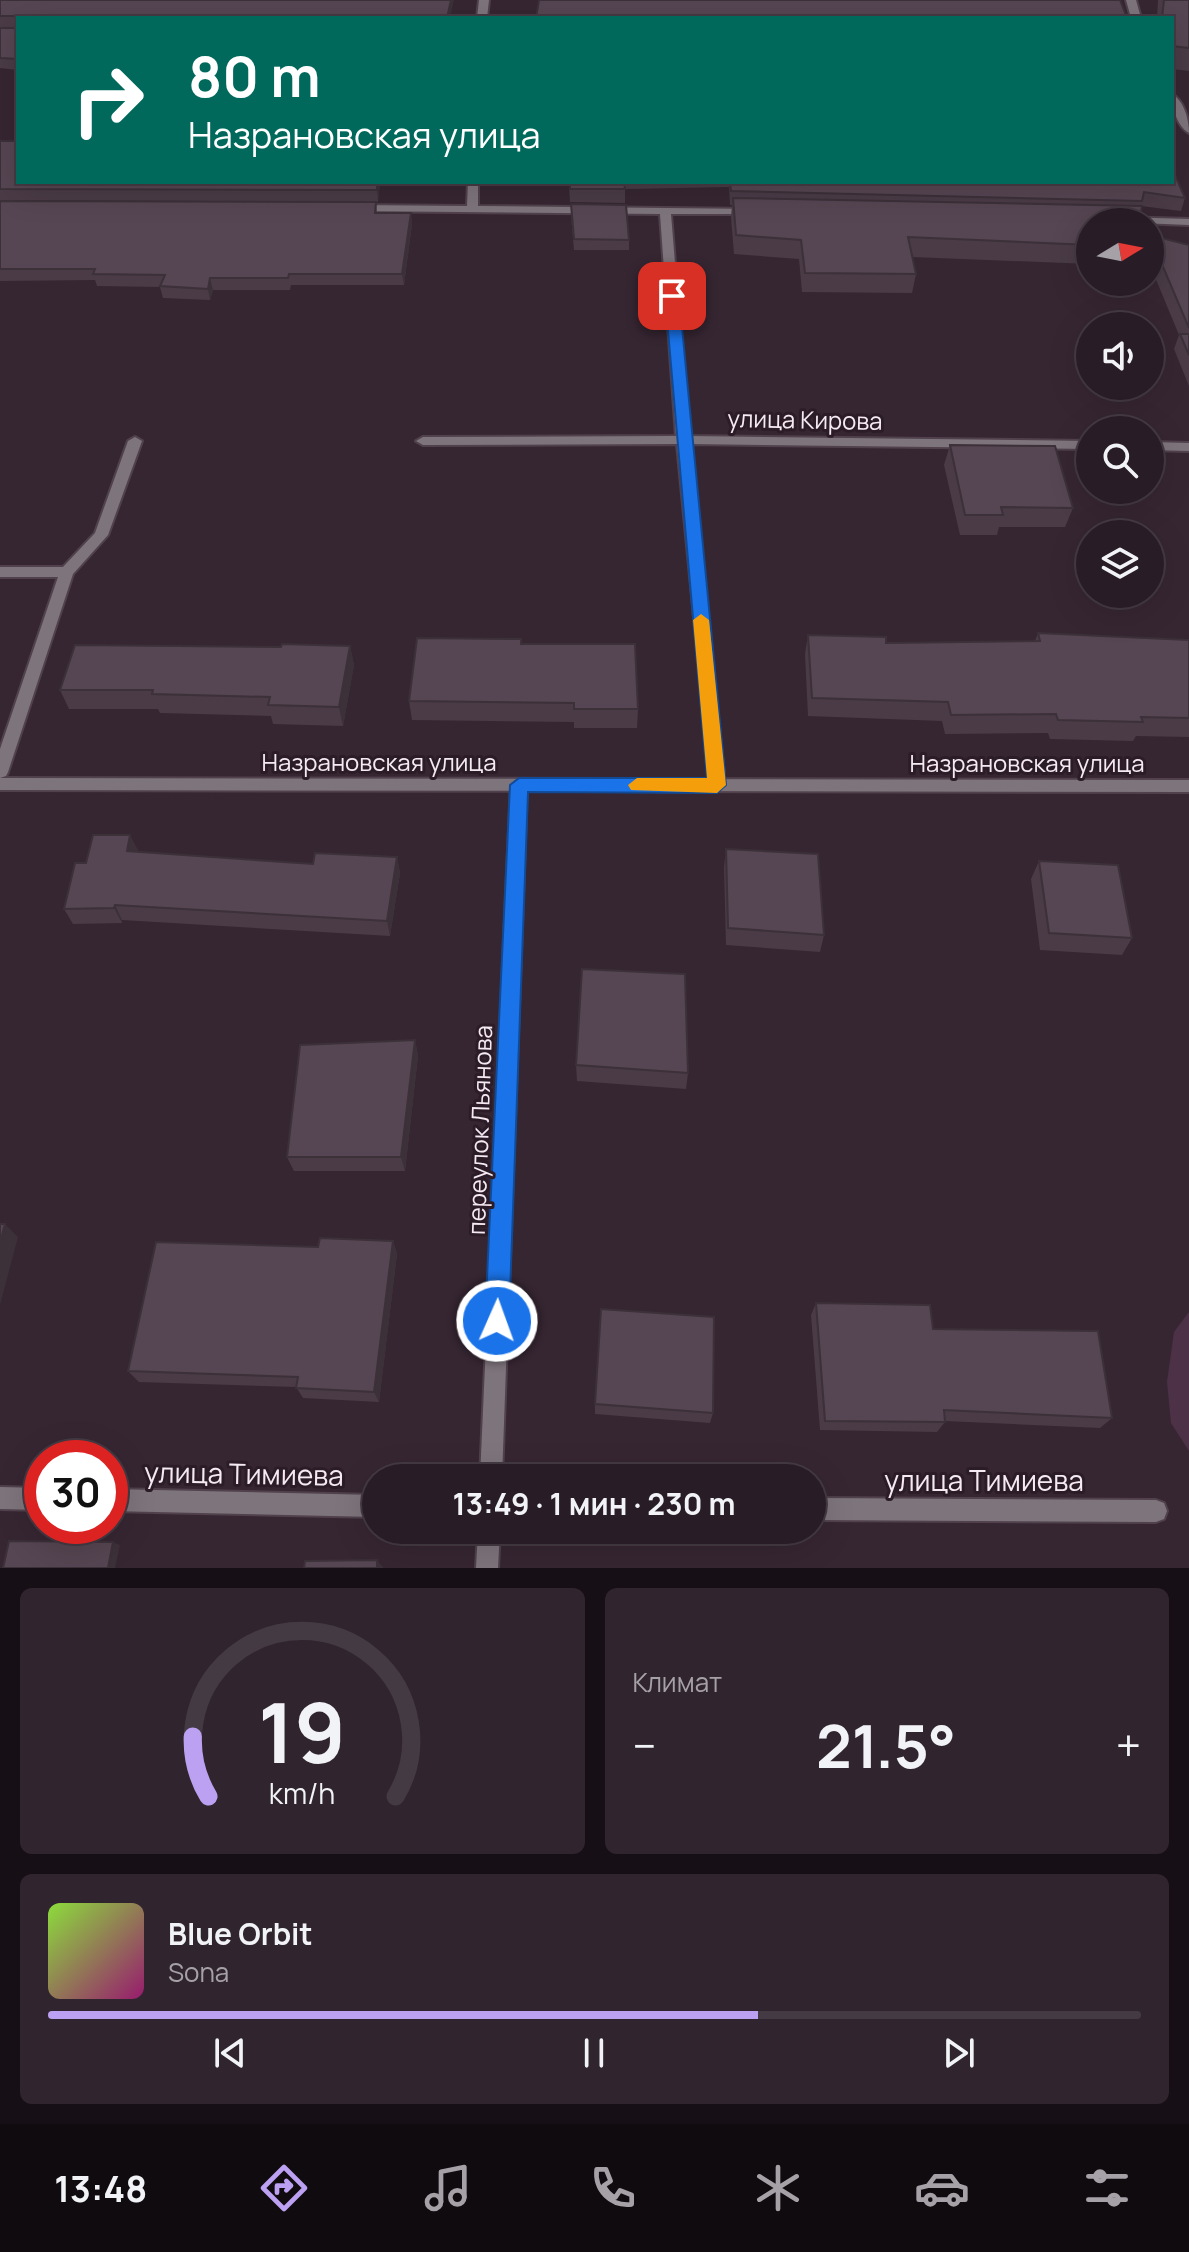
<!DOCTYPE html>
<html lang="ru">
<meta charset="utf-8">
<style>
body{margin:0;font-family:Manrope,sans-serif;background:#30252e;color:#f1f3f6;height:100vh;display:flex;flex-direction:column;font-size:30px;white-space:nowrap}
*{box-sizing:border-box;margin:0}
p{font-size:26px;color:#a5a1a7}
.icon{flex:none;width:44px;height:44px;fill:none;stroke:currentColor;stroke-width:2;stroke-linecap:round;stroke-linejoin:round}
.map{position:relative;height:1568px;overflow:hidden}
.drawer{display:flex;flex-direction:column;gap:20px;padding:20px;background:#160f15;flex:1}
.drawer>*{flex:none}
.banner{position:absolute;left:16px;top:16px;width:1158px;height:168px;border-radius:0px;box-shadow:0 8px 32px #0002,0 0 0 2px #443a43;background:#00695c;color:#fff;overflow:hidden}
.needle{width:52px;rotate:80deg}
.controls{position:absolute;left:1076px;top:208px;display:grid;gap:16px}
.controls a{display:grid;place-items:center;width:88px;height:88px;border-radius:50%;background:#281c26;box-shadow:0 8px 32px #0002,0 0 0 2px #443a43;font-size:40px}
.speed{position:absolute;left:24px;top:1440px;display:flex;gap:16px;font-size:40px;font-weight:700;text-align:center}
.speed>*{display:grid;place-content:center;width:104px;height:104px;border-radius:50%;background:#281c26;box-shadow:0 8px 32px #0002,0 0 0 2px #443a43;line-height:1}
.speed .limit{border:12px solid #d22;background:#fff;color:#111}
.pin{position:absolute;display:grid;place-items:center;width:68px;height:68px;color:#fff;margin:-34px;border-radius:16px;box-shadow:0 4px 12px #0006}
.me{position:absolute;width:88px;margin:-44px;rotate:2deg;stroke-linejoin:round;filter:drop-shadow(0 0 6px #0008)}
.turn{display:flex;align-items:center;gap:28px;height:168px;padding:0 40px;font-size:36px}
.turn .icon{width:104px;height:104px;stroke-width:2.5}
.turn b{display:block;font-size:56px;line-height:68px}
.big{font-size:60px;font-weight:700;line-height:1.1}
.drawer .widget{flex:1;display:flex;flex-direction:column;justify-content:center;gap:12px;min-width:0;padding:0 28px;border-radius:12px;background:#30252e}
.drawer .dial{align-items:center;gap:0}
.dial svg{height:208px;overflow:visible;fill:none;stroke:#443a43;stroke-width:7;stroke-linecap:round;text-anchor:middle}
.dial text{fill:#f1f3f6;stroke:none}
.song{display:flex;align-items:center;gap:24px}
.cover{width:96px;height:96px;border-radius:12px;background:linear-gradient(135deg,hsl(90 70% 55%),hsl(320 70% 35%))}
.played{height:8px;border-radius:4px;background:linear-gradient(90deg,#bca0f2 65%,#443a43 65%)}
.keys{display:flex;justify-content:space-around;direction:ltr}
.heat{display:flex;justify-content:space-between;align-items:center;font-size:44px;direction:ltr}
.drawer .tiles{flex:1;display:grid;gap:20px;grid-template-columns:1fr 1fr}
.widget:last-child{grid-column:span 2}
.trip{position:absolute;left:362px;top:1464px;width:464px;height:80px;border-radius:40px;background:#281c26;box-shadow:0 8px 32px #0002,0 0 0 2px #443a43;font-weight:700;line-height:80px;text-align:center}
.tabs{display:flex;height:128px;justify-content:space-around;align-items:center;background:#100b0f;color:#a5a1a7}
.tabs .icon{width:56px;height:56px}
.tabs .current{color:#bca0f2}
.tabs b{font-size:36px;color:#f1f3f6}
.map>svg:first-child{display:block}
.green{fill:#4d3147}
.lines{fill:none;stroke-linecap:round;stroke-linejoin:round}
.service-casing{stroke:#51414d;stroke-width:4}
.minor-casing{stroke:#51414d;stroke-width:4}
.tertiary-casing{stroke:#51414d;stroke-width:4}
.service{fill:#7e757c;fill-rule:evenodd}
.minor{fill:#7e757c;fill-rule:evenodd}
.tertiary{fill:#7e757c;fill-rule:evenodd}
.wall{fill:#4a3b47}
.shaded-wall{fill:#3c3039}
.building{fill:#564552;stroke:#3c3039;stroke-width:2}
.route{fill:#1a73e8;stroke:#114b97;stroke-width:2}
.slow{fill:#f59e0b}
.labels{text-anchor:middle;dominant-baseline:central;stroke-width:6;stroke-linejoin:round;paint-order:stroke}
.street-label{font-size:24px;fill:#f5eaf2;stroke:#2b1c28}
.near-street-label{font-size:28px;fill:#f5eaf2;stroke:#2b1c28}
</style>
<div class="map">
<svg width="1189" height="1568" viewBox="0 0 1189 1568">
<rect width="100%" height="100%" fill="#362632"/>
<path class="green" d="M1189,1312V1451L1171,1423L1167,1382L1174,1332Z"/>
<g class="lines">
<g class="service-casing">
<path id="service" d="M135,437L142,441L108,535L73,574L8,772L6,776L0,778V749L58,577H0V567H63L95,533L128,441Z"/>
</g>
<g class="minor-casing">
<path id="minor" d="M479,0H489L487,18H477Z
M1126,0H1136L1141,18H1131Z
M1172,94C1184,101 1189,119 1189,133C1177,126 1172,108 1172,94Z
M468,182H478V206L756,209L758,211L752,214H671L689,436L1090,441V449L690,444L725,785L723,790H711L677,444L423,445L416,441L423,437L676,436L660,214L355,211L349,208L355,205L467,206Z
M1119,217L1189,219V225L1115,222V218Z
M1150,442L1189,443V451L1150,450Z
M519,779L525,780L527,785L502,1478H480L511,785L513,780Z
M0,1487L42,1488V1510L0,1509Z
M110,1489L376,1495V1517L110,1511Z
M812,1498L1156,1500L1164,1503L1167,1511L1164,1519L1156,1522L812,1520Z
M478,1530H500L498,1568H476Z"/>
</g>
<g class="tertiary-casing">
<path id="tertiary" d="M0,778L1189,780V792L0,790Z"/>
</g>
<use href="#service" class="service"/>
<use href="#minor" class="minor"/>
<use href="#tertiary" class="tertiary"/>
</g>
<path class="wall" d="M0,0L18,18V70L0,68V28H15V27H0Z
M1158,0H1189V71L1172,69V18H1157Z
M0,141L380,182L378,202L0,200Z
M488,182H1172L1185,198L1181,211L1141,206L1090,222V264L912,257L916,274L912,293L802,292L799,259L734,254L731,217L732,205H730L729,187L625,189V203L570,202L569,186L488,185Z
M0,201L376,202L377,213H411L412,224L404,285H291L290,290H213L210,300L163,298L160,287L97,286L95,280L0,281Z
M571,215L629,240V250H574Z
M1150,235L1189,245V386L1174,349L1179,335L1150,265Z
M950,445L1073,508L1065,527H999L997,535H960L944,465Z
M1038,633L1189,640V737L1136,736L1133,741L1050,739L1048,733L945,734L942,721L808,716L805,654L808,635L886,643L1035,641Z
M521,644L638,709L637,728H574V722L412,720L409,701Z
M350,646L354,665L343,726L273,724L271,716L160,713L158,709H69L60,690L281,647Z
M726,849L824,935L820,952L726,945L724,867Z
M138,850L137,852L313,864L397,857L400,873L390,936L122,920V923L73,924L64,909L86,863Z
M1039,861L1132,938L1122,955L1040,950L1031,879Z
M415,1040L418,1056L405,1171H294L287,1157Z
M576,1065L688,1073L686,1089L577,1081Z
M393,1241L397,1254L379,1402L303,1398L296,1387L139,1382L128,1371Z
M816,1303L933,1329L1112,1418L1100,1428L945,1421V1422L937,1432L820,1430L811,1315Z
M595,1404L713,1413L710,1423L595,1414Z"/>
<path class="shaded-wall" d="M451,0H454L450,18H447Z
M377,182H380L378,202L377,190Z
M411,213L412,224L404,285L402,274Z
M210,278L213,290L210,300L208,289Z
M350,646L354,665L343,726L339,707Z
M130,835L138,850L134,866L127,851Z
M397,857L400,873L390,936L387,921Z
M115,905L122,920V923L114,908Z
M415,1040L418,1056L405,1171L401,1157Z
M5,1224L18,1237L0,1305V1243Z
M393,1241L397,1254L379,1402L374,1392Z
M113,1542L120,1545L115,1568H108Z
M377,1560L383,1567V1568H377Z"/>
<path class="building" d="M0,0H451L447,18H18V59L0,58V28H15L18,19L15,16H0Z
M539,0H1120L1127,18H536Z
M1164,0H1189V48L1172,46V18H1162Z
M0,141H18V182H377V190L0,189Z
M1172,168L1185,198L1144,192L1142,201L731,191L730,182H1172Z
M570,182H624L625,189H570Z
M733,198L1142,206L1139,222H1090V245L908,237L916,274L805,273L801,240L736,235Z
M0,201L376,202L375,213H411L402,274H289L288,278H210L208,289L160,286L165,275L93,274L95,269H0Z
M571,204L626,205L629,240L574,239Z
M1150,235L1189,245V328L1150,236Z
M1180,334H1189V355Z
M950,445L1055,446L1073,508L1001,507L1003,515H965Z
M1038,633L1189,640V718L1141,717L1143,722L1058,720L1056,714L951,715L948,702L812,698L808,635L886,637V643L1040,641Z
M417,638L521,639V644H635L638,709H574V703L409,701Z
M282,644L350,646L339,707L268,705L270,697L152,694L153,690H60L75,645L281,647Z
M93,835H130L127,851L313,864L315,853L397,857L387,921L115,905L114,908L64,909L75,863H86Z
M726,849L818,854L824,935L728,928Z
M1039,861L1118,865L1132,938L1049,933Z
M582,969L685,974L688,1073L576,1065Z
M415,1040L401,1157H287L300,1045Z
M0,1224H5L0,1243Z
M320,1238L393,1241L374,1392L296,1388L298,1377L128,1371L156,1242L318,1247Z
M816,1303L930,1305L933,1329L1098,1331L1112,1418L944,1410L945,1422L825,1421Z
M601,1309L714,1317L713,1413L595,1404Z
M9,1541L113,1542L108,1568H3Z
M377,1560V1568H304L305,1561Z"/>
<path class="route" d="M672,292L679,296L726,785L717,793L528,792L509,1321L505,1330L497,1333L489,1330L485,1321L510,785L519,778H707L665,296Z"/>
<path class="slow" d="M701,614L709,620L726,785L717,793L631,790L628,785L637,778H707L693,620Z"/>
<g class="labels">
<g class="street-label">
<text transform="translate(805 419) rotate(1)">улица Кирова</text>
<text x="379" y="761">Назрановская улица</text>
<text x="1027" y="762">Назрановская улица</text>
<text transform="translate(479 1130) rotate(-88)">переулок Льянова</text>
</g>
<g class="near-street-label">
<text transform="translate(244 1473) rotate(1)">улица Тимиева</text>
<text x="984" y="1480">улица Тимиева</text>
</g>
</g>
</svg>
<div class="controls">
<a><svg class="needle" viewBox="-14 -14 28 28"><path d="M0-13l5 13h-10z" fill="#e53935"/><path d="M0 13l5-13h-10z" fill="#a5a1a7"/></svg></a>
<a><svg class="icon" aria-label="sound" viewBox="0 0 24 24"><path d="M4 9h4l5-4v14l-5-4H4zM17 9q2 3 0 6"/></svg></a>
<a><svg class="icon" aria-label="search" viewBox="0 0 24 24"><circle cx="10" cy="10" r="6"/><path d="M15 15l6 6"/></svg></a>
<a><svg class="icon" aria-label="layers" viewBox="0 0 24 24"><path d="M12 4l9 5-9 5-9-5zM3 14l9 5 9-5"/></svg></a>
</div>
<div class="speed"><div class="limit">30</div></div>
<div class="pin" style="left:672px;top:296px;background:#d93025"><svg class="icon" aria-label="arrive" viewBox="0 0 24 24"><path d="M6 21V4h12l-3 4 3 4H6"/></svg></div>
<svg class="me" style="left:497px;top:1321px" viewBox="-20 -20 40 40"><circle r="17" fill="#1a73e8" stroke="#fff" stroke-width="3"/><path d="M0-11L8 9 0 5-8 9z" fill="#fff"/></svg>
<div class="trip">13:49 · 1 мин · 230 m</div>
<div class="banner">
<div class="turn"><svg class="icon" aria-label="right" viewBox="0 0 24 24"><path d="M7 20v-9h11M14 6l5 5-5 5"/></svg><div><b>80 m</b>Назрановская улица</div></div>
</div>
</div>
<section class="drawer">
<div class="tiles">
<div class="widget dial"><svg viewBox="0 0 100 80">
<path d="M14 69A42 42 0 1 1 86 69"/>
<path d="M14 69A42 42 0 0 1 8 46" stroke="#bca0f2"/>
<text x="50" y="56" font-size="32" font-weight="700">19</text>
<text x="50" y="72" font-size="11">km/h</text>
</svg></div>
<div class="widget"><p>Климат</p>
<div class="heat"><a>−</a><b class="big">21.5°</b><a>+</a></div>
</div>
<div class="widget">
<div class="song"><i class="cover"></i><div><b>Blue Orbit</b><p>Sona</p></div></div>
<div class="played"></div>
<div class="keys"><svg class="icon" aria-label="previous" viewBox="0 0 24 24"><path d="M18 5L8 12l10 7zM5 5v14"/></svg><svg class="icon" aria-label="pause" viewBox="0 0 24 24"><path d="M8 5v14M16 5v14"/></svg><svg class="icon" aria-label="next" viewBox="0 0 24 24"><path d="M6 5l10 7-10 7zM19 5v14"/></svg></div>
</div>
</div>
</section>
<nav class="tabs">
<b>13:48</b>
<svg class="icon current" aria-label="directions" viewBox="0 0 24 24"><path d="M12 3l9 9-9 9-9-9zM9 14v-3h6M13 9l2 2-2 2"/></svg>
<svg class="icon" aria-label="music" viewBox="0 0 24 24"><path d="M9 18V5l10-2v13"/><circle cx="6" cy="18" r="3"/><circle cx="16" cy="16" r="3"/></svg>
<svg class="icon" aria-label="phone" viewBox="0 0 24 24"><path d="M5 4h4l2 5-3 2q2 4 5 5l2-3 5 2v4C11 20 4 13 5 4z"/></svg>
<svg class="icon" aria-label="climate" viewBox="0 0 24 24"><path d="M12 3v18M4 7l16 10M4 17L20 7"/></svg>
<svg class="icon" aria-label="car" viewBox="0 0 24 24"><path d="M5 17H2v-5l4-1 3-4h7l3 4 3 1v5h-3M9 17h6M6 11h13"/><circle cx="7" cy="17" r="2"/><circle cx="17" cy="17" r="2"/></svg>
<svg class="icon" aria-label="filters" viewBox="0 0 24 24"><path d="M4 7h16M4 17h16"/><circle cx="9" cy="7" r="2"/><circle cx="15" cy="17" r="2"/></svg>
</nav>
